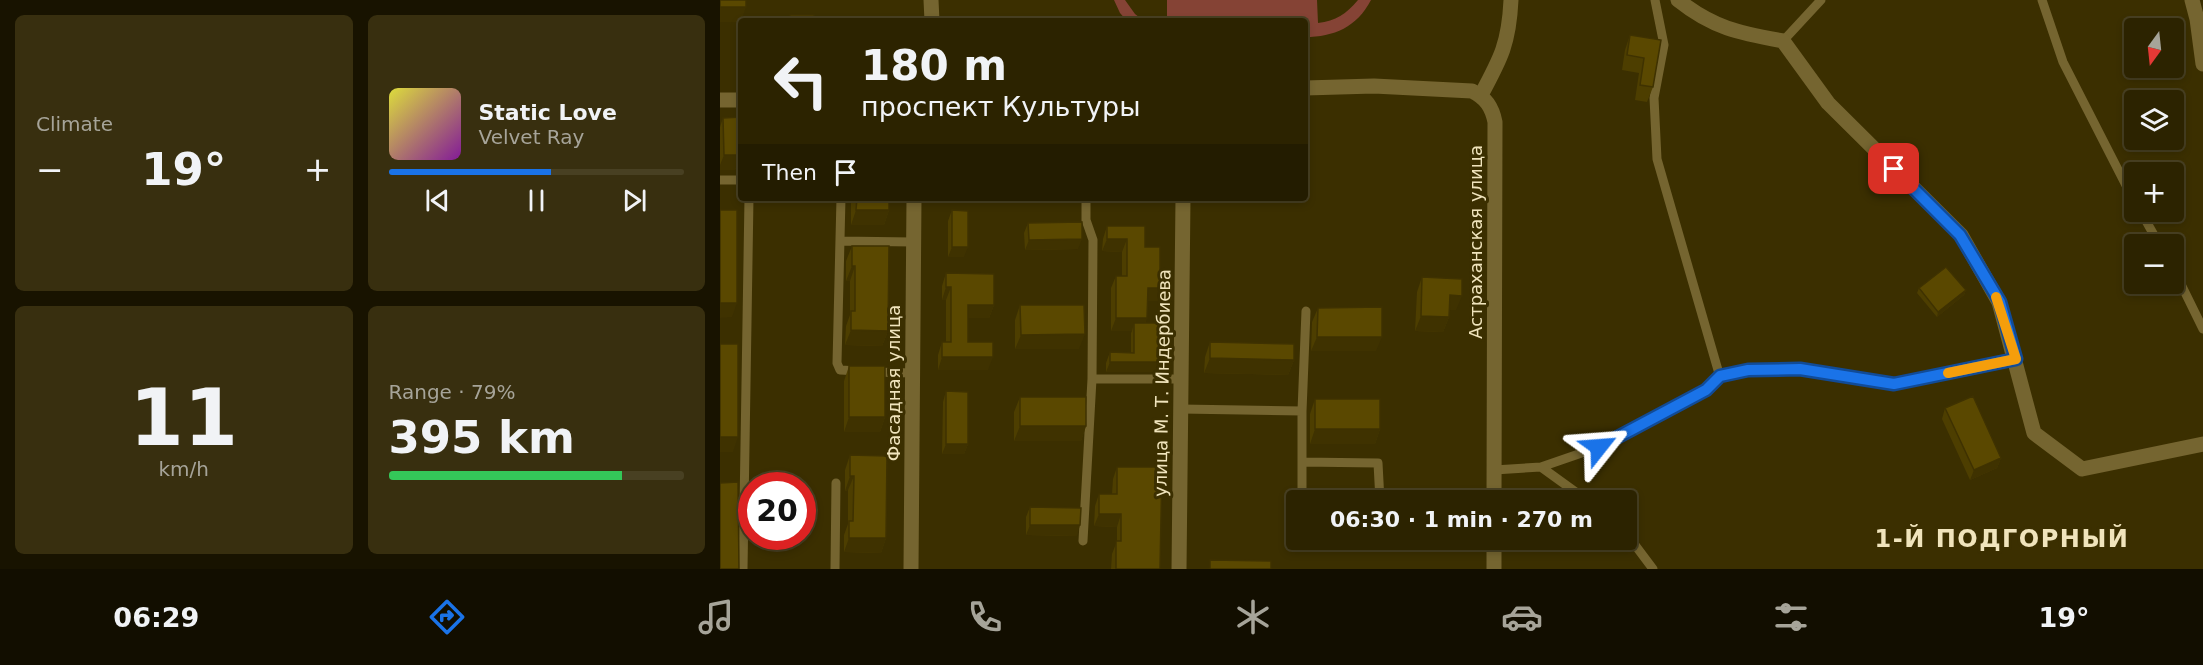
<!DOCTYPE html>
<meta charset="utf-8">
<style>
body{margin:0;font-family:"DejaVu Sans",sans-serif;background:#382f0f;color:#f1f3f6;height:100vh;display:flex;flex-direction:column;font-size:22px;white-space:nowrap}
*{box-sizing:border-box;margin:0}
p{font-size:20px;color:#a6a499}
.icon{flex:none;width:33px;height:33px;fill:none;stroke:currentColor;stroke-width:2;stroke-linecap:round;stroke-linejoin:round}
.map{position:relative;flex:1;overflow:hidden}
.side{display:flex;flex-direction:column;gap:15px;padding:15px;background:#181300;width:720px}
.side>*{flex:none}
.banner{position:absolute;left:18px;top:18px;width:570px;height:183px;border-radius:6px;box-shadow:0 3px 9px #0003,0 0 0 2px #484022;background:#2c2300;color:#f1f3f6;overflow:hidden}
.needle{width:39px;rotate:195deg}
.buttons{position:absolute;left:1404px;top:18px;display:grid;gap:12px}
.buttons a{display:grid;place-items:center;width:60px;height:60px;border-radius:6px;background:#2c2300;box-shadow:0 3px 9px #0003,0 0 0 2px #484022;font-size:30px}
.speed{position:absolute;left:18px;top:472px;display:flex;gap:12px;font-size:30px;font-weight:700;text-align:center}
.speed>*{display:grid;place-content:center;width:78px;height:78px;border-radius:50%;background:#2c2300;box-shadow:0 3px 9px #0003,0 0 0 2px #484022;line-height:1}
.speed .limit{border:9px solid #d22;background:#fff;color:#111}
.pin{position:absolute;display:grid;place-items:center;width:51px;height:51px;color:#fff;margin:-26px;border-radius:12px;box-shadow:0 3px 9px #0006}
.me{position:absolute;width:66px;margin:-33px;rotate:62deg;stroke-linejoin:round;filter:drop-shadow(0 0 4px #0008)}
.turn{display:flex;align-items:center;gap:21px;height:126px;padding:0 24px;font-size:27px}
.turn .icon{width:78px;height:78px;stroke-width:2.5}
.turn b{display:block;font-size:42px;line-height:51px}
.then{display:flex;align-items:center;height:57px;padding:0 24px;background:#0003;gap:12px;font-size:22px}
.big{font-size:45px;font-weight:600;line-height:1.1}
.side .tile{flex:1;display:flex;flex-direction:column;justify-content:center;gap:9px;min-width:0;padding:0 21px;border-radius:9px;background:#382f0f}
.side .dial{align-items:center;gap:0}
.dial b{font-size:78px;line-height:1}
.song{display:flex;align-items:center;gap:18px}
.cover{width:72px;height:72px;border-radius:9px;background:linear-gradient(135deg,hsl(60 70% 55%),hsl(290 70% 35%))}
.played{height:6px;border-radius:3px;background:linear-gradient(90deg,#1a73e8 55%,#484022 55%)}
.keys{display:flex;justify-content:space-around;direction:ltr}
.heat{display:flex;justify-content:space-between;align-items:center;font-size:33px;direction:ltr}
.charge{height:9px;border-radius:4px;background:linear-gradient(90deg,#34c759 79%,#484022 0)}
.side .tiles{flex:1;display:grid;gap:15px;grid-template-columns:repeat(2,1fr)}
.trip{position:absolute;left:566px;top:490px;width:351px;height:60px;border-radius:6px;background:#2c2300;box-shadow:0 3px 9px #0003,0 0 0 2px #484022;font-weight:600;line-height:60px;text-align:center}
.dock{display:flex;height:96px;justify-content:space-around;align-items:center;background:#120e00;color:#a6a499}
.dock .icon{width:42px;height:42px}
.dock .active{color:#1a73e8}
.dock b{font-size:27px;color:#f1f3f6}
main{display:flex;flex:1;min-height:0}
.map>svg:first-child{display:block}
.green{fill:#854335}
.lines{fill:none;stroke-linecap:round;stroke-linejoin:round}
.service{stroke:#756530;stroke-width:9}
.minor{stroke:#756530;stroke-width:15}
.wall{fill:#4d3e00}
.shaded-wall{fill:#3f3200}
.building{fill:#5a4800;stroke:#3f3200;stroke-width:1.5}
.route-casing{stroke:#114b97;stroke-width:15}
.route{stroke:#1a73e8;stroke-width:10}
.slow{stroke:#f59e0b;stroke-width:10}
.labels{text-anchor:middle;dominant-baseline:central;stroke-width:6;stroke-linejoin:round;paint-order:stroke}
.street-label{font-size:18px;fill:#f0e4bc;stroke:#3b2f00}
.district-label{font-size:24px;font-weight:bold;letter-spacing:1.5px;fill:#f0e4bc;stroke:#3b2f00}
</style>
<main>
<section class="side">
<div class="tiles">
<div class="tile"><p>Climate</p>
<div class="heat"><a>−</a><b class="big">19°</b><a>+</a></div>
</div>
<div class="tile">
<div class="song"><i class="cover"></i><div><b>Static Love</b><p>Velvet Ray</p></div></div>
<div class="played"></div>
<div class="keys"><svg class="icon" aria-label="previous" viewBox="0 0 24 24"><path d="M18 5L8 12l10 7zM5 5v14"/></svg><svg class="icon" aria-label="pause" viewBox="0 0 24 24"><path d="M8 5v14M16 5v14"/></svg><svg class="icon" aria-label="next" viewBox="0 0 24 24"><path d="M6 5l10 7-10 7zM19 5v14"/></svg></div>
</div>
<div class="tile dial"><b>11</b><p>km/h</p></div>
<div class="tile"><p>Range · 79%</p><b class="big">395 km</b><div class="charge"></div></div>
</div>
</section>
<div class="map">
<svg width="1483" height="569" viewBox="0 0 1483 569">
<rect width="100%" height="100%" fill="#3b2f00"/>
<path class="green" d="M394,0H405L415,14L424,21H407L400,13Z
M447,0H597L598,23C616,21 626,14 638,0H651C637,27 614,37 585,37V21H447Z"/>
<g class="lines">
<path class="service" d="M1322,0L1343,62L1414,201
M1063,41L1101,0
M0,180H21
M121,198L117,363L120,370L140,371
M1421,212L1439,244
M120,241L193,242
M1454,270L1483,329
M153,372L193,373
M1000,377L1028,370L1080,369L1174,384L1296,359
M372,379H461
M461,409L582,411L586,311
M582,462L658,463L660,501
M821,467L868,501
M774,470L821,467L879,447L986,390L1000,377L937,159L934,98L944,45L935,0
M582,501V411
M906,533L933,569
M363,541L372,379L373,240L366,220V198
M23,569L29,198
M115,569L116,483"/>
<path class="minor" d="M211,0L212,21
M958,0C993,28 1019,33 1063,41L1108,103L1241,235L1279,302L1314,433L1362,469L1483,444
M1472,0L1477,19L1483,64
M585,88L654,86L752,91C766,98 772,107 775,122L774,501
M761,95C781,58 789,43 791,0
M0,100H21
M191,569L194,198
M459,569L463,198
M774,569V540"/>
</g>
<path class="wall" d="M910,35L941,40L933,87L927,102L915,100L919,73L902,70L905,50Z
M21,117V165H17L15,170H0V127L3,118Z
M131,198H169V210L164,225H131Z
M232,210L244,257H228V221Z
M308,223L358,249L305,250L304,233Z
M387,226L425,247L440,276L445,288L441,301H427L426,323L444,362L441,372H386V363L390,352L411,353V333L412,331H391V288L396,276H402V252L382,251L383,239Z
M132,246L168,331L162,346L125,345L126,326L130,315V281H126V261Z
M226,273L274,305L269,318H248V342L268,370H218V355L222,342H226V300H222V286Z
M702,277L736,310H729V317L723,332L695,331L697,292Z
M1199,288L1246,290L1244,295L1217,317L1197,293Z
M300,305L359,349H295V320Z
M598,308L656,351H591L592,322Z
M490,342L574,360L568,375L484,373L485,357Z
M129,366L165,417L160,432H124V381Z
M226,391L248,444L244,454H222L223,402Z
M300,397L366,426L361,441H294V412Z
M595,399L660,429L655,444H590V414Z
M1225,408L1281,458L1277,468L1250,480L1222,419Z
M130,455L166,538L161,553L124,552V535L128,524V490L125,491V470Z
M397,467L440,569H391L392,554L397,541V527L374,526L375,506L379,494H392L393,479Z
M310,507L357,536L306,535V517Z"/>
<path class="shaded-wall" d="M0,7H26L21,22H0Z
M21,150V165H17L15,170H0V165L4,155Z
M136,210H169L164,225H131Z
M362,239L358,249L305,250L309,240Z
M387,239H407L402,252L382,251Z
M232,247H248L244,257H228Z
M132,266H135L130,281H126Z
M226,287H231L226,300H222Z
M428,288H445L441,301H423Z
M1246,290L1244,295L1217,317L1218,312Z
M730,295L742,296L736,310H724Z
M0,303H17L12,317L0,318Z
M248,305H274L269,318H243Z
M701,316L729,317L723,332L695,331Z
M396,318H427L423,331L414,323L412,331H391Z
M131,330L168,331L162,346L125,345Z
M365,334L359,349H295L301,335Z
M597,337H662L656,351H591Z
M222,357H273L268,370H218Z
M490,358L574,360L568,375L484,373Z
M390,362H444L441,372H386Z
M129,417H165L160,432H124Z
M300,426H366L361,441H294Z
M595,429H660L655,444H590Z
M0,437H18L13,452H0Z
M226,444H248L244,454H222Z
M1281,458L1277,468L1250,480L1254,470Z
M130,476H134L128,490L125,491Z
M379,514H401L397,527L374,526Z
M310,525H360L357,536L306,535Z
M129,538H166L161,553L124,552Z"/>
<path class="building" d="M0,0H26V7H0Z
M70,15H94V21H70Z
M910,35L941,40L933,87L920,85L924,58L907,55Z
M21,117V155H4L3,118Z
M137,198H169V210H136Z
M0,210H17V303H0Z
M232,210L248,211V247H232Z
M362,222V239L309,240L308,223Z
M387,226H425V247H440V276H445V288H428L427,318H396V276H407V239H387Z
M132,246H169L168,331L131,330V311H135V266H132Z
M1226,267L1246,290L1218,312L1199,288Z
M226,273L274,274V305H248V342H273V357H222V342H231V287H226Z
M702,277L742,279V296L730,295L729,317L701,316Z
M300,305H364L365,334L301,335Z
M662,307V337H597L598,308Z
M414,323H440V353H444V362H390V352L414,353Z
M490,342L574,344V360L490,358Z
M0,344H18V437H0Z
M129,366H165V417H129Z
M226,391L248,392V444H226Z
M1253,396L1281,458L1254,470L1225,408Z
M300,397H366V426H300Z
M595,399H660V429H595Z
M130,455L167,456L166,538H129V521H133L134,476H130Z
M397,467H442L440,569H396V541H401V514H379V494H397Z
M18,482L19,569H0V483Z
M310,507L361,508L360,525H310Z
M490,560L551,561V569H490Z"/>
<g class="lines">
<g class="route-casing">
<path id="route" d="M879,447L986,390L1000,376L1028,370L1080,369L1174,384L1296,359L1280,302L1240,235L1174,169"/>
</g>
<use href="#route" class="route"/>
<path class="slow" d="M1228,373L1296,359L1276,297"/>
</g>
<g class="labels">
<g class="street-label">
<text transform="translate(755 242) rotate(-90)">Астраханская улица</text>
<text transform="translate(173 383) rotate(-90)">Фасадная улица</text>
<text transform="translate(442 383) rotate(-89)">улица М. Т. Индербиева</text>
</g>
<g class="district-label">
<text x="1282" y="539">1-Й ПОДГОРНЫЙ</text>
</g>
</g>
</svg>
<div class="buttons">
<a><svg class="needle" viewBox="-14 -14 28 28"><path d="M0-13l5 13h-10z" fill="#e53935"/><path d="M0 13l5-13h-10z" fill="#a6a499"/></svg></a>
<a><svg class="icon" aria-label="layers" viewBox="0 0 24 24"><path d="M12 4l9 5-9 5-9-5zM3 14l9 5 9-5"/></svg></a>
<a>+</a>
<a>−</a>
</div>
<div class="speed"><div class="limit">20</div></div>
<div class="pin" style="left:1174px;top:169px;background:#d93025"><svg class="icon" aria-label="arrive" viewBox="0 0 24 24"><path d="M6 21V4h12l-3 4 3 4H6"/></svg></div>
<svg class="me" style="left:879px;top:447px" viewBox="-20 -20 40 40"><path d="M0-17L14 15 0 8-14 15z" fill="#1a73e8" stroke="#fff" stroke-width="4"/></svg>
<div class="trip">06:30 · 1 min · 270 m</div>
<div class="banner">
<div class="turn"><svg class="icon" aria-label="left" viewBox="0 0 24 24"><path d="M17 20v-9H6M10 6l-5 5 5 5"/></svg><div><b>180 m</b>проспект Культуры</div></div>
<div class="then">Then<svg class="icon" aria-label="arrive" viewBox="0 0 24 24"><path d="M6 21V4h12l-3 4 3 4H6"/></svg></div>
</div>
</div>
</main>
<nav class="dock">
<b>06:29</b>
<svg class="icon active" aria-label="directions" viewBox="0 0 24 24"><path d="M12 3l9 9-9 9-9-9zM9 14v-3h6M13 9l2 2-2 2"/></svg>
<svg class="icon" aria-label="music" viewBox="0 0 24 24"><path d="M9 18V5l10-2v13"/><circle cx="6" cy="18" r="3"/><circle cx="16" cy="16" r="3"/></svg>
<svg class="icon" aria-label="phone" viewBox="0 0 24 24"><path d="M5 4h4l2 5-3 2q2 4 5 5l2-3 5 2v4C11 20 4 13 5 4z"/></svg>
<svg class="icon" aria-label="climate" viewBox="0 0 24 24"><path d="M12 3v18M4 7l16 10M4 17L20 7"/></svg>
<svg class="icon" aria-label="car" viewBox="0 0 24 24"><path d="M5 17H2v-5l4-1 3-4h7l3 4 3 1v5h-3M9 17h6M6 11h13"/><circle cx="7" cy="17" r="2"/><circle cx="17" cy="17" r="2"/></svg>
<svg class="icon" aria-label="filters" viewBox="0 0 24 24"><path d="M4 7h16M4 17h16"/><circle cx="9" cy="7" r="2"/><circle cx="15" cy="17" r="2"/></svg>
<b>19°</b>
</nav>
